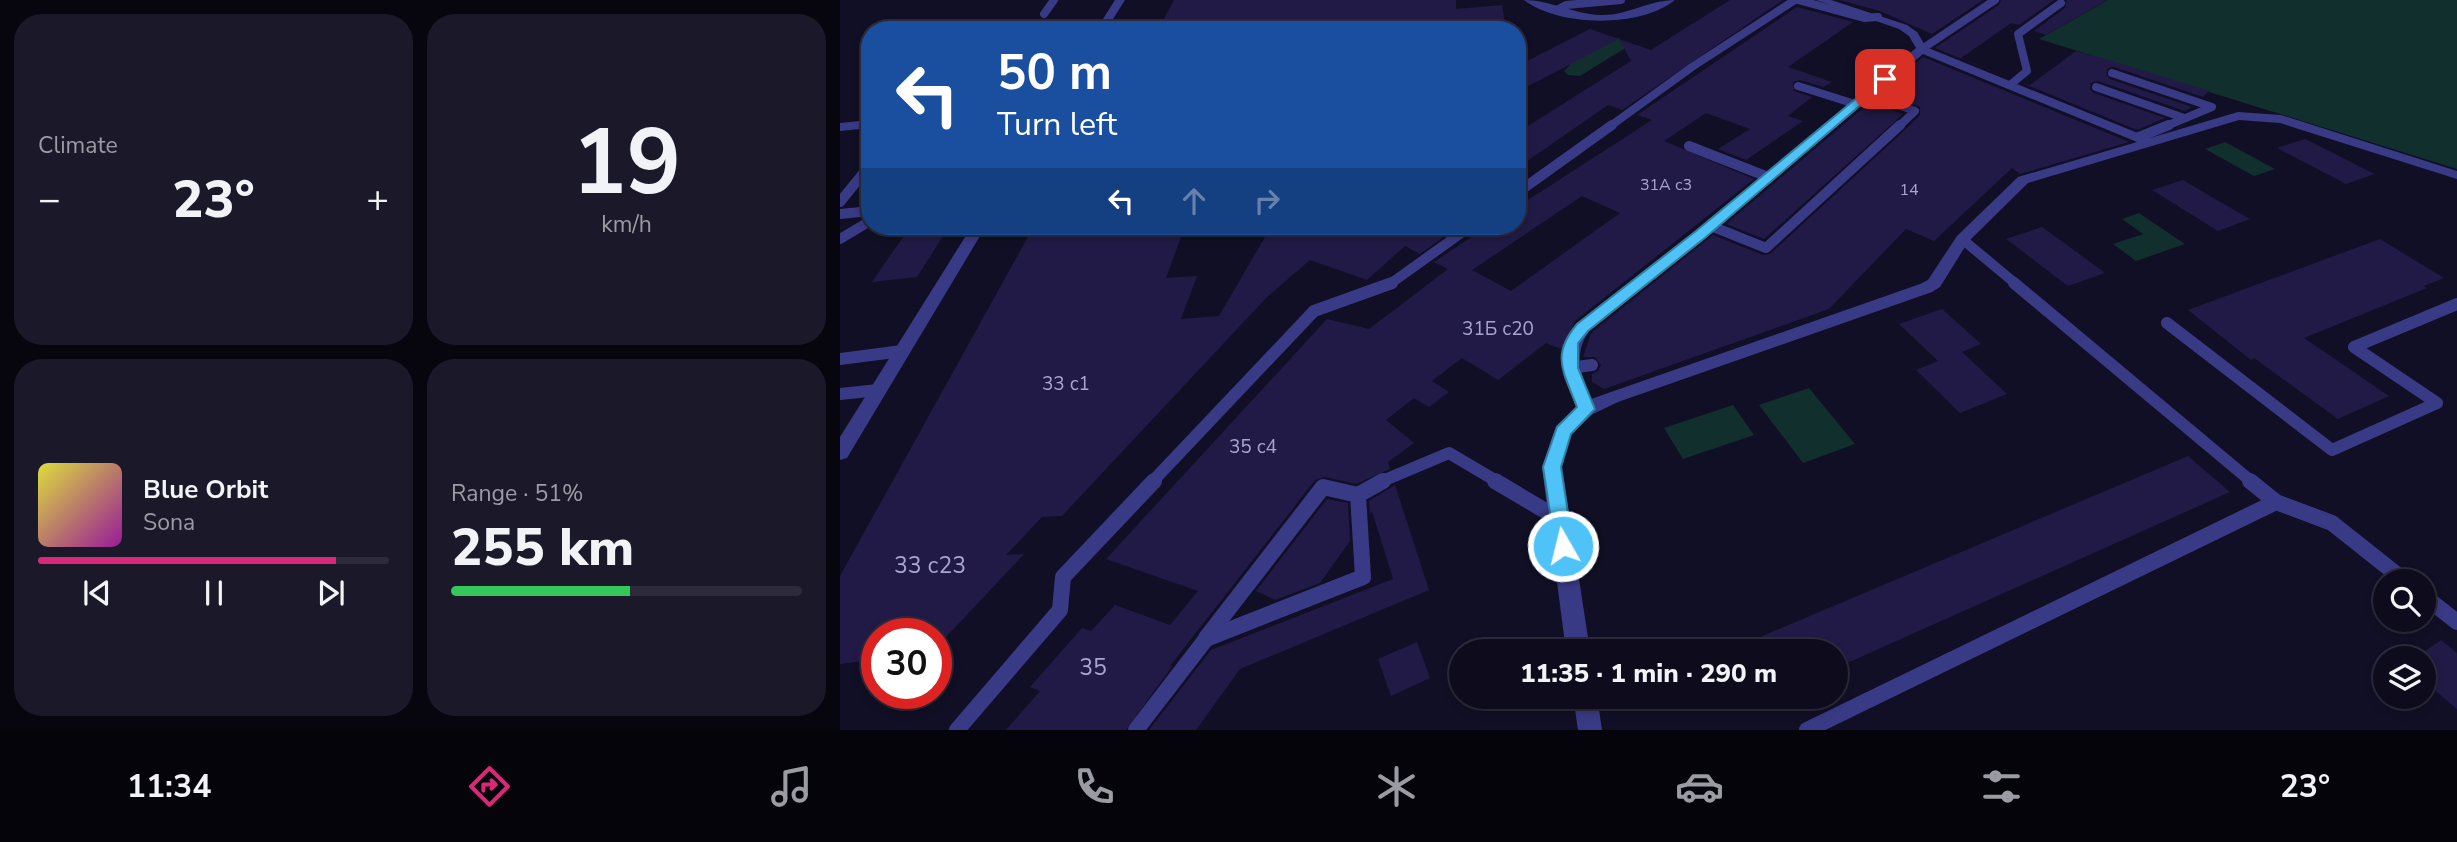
<!DOCTYPE html>
<meta charset="utf-8">
<style>
body{margin:0;font-family:"Nunito Sans",sans-serif;background:#1b1929;color:#f1f3f6;height:100vh;display:flex;flex-direction:column;font-size:26px;white-space:nowrap}
*{box-sizing:border-box;margin:0}
p{font-size:23px;color:#9a9ba3}
.icon{flex:none;width:38px;height:38px;fill:none;stroke:currentColor;stroke-width:2;stroke-linecap:round;stroke-linejoin:round}
.map{position:relative;flex:1;overflow:hidden}
.side{display:flex;flex-direction:column;gap:14px;padding:14px;background:#07060f;width:840px}
.side>*{flex:none}
.hud{position:absolute;left:21px;top:21px;width:665px;height:214px;border-radius:28px;box-shadow:0 4px 10px #0003,0 0 0 2px #2d2b3b;background:#1a4fa0;color:#fff;overflow:hidden}
.controls{position:absolute;left:1533px;top:569px;display:grid;gap:14px}
.controls a{display:grid;place-items:center;width:63px;height:63px;border-radius:50%;background:#0d0b1c;box-shadow:0 4px 10px #0003,0 0 0 2px #2d2b3b;font-size:35px}
.speed{position:absolute;left:21px;top:618px;display:flex;gap:14px;font-size:35px;font-weight:700;text-align:center}
.speed>*{display:grid;place-content:center;width:91px;height:91px;border-radius:50%;background:#0d0b1c;box-shadow:0 4px 10px #0003,0 0 0 2px #2d2b3b;line-height:1}
.speed .limit{border:10px solid #d22;background:#fff;color:#111}
.pin{position:absolute;display:grid;place-items:center;width:60px;height:60px;color:#fff;margin:-30px;border-radius:14px;box-shadow:0 4px 10px #0006}
.me{position:absolute;width:77px;margin:-38px;rotate:352deg;stroke-linejoin:round;filter:drop-shadow(0 0 5px #0008)}
.turn{display:flex;align-items:center;gap:24px;height:147px;padding:0 21px;font-size:32px}
.turn .icon{width:91px;height:91px;stroke-width:2.5}
.turn b{display:block;font-size:49px;line-height:60px}
.lanes{display:flex;align-items:center;height:66px;padding:0 21px;background:#0003;justify-content:center;gap:35px;direction:ltr}
.lanes .off{opacity:.35}
.big{font-size:52px;font-weight:800;line-height:1.1}
.side .tile{flex:1;display:flex;flex-direction:column;justify-content:center;gap:10px;min-width:0;padding:0 24px;border-radius:28px;background:#1b1929}
.side .dial{align-items:center;gap:0}
.dial b{font-size:91px;line-height:1}
.song{display:flex;align-items:center;gap:21px}
.cover{width:84px;height:84px;border-radius:10px;background:linear-gradient(135deg,hsl(60 70% 55%),hsl(300 70% 35%))}
.played{height:7px;border-radius:4px;background:linear-gradient(90deg,#db2777 85%,#2d2b3b 85%)}
.keys{display:flex;justify-content:space-around;direction:ltr}
.heat{display:flex;justify-content:space-between;align-items:center;font-size:38px;direction:ltr}
.charge{height:10px;border-radius:5px;background:linear-gradient(90deg,#34c759 51%,#2d2b3b 0)}
.side .tiles{flex:1;display:grid;gap:14px;grid-template-columns:repeat(2,1fr)}
.trip{position:absolute;left:609px;top:639px;width:399px;height:70px;border-radius:35px;background:#0d0b1c;box-shadow:0 4px 10px #0003,0 0 0 2px #2d2b3b;font-weight:800;line-height:70px;text-align:center}
.menu{display:flex;height:112px;justify-content:space-around;align-items:center;background:#05040b;color:#9a9ba3}
.menu .icon{width:49px;height:49px}
.menu .current{color:#db2777}
.menu b{font-size:32px;color:#f1f3f6}
main{display:flex;flex:1;min-height:0}
.map>svg:first-child{display:block}
.green{fill:#112f2d}
.building{fill:#211a46;fill-rule:evenodd}
.lines{fill:none;stroke-linecap:round;stroke-linejoin:round}
.service-far3{stroke:#393a85;stroke-width:8}
.service-far2{stroke:#393a85;stroke-width:10}
.service-far1{stroke:#393a85;stroke-width:12}
.service{stroke:#393a85;stroke-width:16}
.minor{fill:#393a85;fill-rule:evenodd}
.route{fill:#4fc3f7;stroke:#337fa1;stroke-width:2}
.labels{text-anchor:middle;dominant-baseline:central;stroke-width:7;stroke-linejoin:round;paint-order:stroke}
.far-number-label{font-size:16px;fill:#a9a5d1}
.number-label{font-size:19px;fill:#a9a5d1}
.near-number-label{font-size:23px;fill:#a9a5d1}
</style>
<main>
<section class="side">
<div class="tiles">
<div class="tile"><p>Climate</p>
<div class="heat"><a>−</a><b class="big">23°</b><a>+</a></div>
</div>
<div class="tile dial"><b>19</b><p>km/h</p></div>
<div class="tile">
<div class="song"><i class="cover"></i><div><b>Blue Orbit</b><p>Sona</p></div></div>
<div class="played"></div>
<div class="keys"><svg class="icon" aria-label="previous" viewBox="0 0 24 24"><path d="M18 5L8 12l10 7zM5 5v14"/></svg><svg class="icon" aria-label="pause" viewBox="0 0 24 24"><path d="M8 5v14M16 5v14"/></svg><svg class="icon" aria-label="next" viewBox="0 0 24 24"><path d="M6 5l10 7-10 7zM19 5v14"/></svg></div>
</div>
<div class="tile"><p>Range · 51%</p><b class="big">255 km</b><div class="charge"></div></div>
</div>
</section>
<div class="map">
<svg width="1617" height="730" viewBox="0 0 1617 730">
<rect width="100%" height="100%" fill="#110f25"/>
<path class="green" d="M1268,0H1617V169L1199,39Z
M770,38H779L787,47L740,76L728,75L724,71L730,65L731,57Z
M1385,142L1435,169L1414,176L1365,149Z
M1299,213L1345,244L1296,261L1273,244L1303,234L1282,219Z
M969,388L1015,444L963,463L919,405Z
M893,405L914,435L843,459L824,428Z"/>
<path class="building" d="M334,0H616V9L662,5L666,30H318Z
M890,0H943L782,110L768,105L677,168V133L791,61L779,39L811,50Z
M999,0H1143L1092,34L1040,11Z
M1161,0H1214L1179,25L1171,23L1121,58L1169,78L1095,48L1159,5Z
M1227,0H1267L1206,35L1194,31L1225,8Z
M957,7L1013,22L948,67L992,82L984,87L960,80L953,82L954,91L972,97L948,116L963,121L906,160L878,149L910,129L866,113L824,141L914,179L735,321L721,349L706,343L658,380L622,358L592,381L609,392L589,407L574,398L546,420L574,443L548,462L550,469L516,484L485,477L475,480L330,666L333,665L286,730H166L200,691L190,687L242,628L251,631L275,605L330,625L358,591L266,559L487,319L529,329L608,269L594,262L648,226H677V207L812,120L797,115ZM742,196L780,213L671,291L632,270Z
M750,29L779,39L677,92V66Z
M1236,51L1279,63L1369,91L1363,97L1274,67L1268,68L1266,74L1270,79L1352,107L1345,111L1258,81L1251,83L1250,89L1254,93L1325,118L1297,130L1182,83L1190,85Z
M1083,57L1289,142L1180,174L1172,168L1094,241L1066,229L989,309L764,389L752,382V374L758,371L761,365L755,357H743L751,333L873,235L923,255L930,254L1065,130L1080,115V107L1042,92Z
M1030,102L1063,114L924,239L886,224Z
M1465,139L1499,156L1534,174L1506,184L1437,148Z
M1343,180L1375,199L1410,219L1378,231L1312,190Z
M194,226H345L326,278L357,276L341,319L379,316L425,237L574,230L567,226H619L580,254L565,246L527,280L470,260L427,297L222,516L202,517L166,555L184,554L106,637L58,621L51,634H37V659L0,664V576Z
M1202,227L1227,245L1265,273L1228,286L1166,239Z
M105,233L77,277L32,282L63,237Z
M1540,239L1604,278L1584,286L1587,288L1464,338L1549,396L1498,419L1414,358L1411,360L1348,310Z
M1102,309L1141,344L1122,352L1167,394L1120,413L1076,370L1098,361L1059,324Z
M1348,456L1390,492L996,668V651H887Z
M555,485L589,590L400,669L356,730H309L371,650L553,579L532,511L530,515L529,501Z
M487,499L508,503L510,541L480,583L435,600L416,591Z
M1601,640L1617,653V709L1584,681V652Z
M577,642L590,678L551,696L538,659Z"/>
<g class="lines">
<path class="service-far3" d="M958,0L1024,18L1038,17
M717,10L726,5L781,0
M204,14L214,0
M1082,49L1155,0
M1272,73L1372,107L1324,127
M1170,85L1187,71L1178,34L1221,3
M958,86L1015,104
M1256,87L1344,118
M1027,94L1075,111L1058,127
M769,127L852,67L955,0"/>
<path class="service-far2" d="M1299,137L1329,125
M849,146L928,177
M677,193L772,125
M0,202L30,165
M0,214L30,211
M871,226L926,248L1060,125
M0,239L30,221
M1122,239L1176,284
M550,284L631,226"/>
<path class="service-far1" d="M1174,283L1412,482
M1327,323L1492,450L1597,403L1514,347L1617,304
M0,359L62,351
M730,368L752,365
M0,394L38,390
M312,482L474,311L552,283
M540,482L609,453L658,482"/>
<path class="service" d="M655,481L719,519
M1410,481L1436,502L1492,523L1565,581
M1584,596L1617,622
M366,638L483,487L518,495
M117,730L220,610L223,577L314,481
M296,730L366,639L523,577L518,495L543,481
M967,730L1436,502"/>
<path class="minor" d="M275,0H285L266,30H256Z
M684,0C710,0 733,14 760,15C787,16 809,0 835,0C801,28 719,27 684,0Z
M976,0H991L1067,25L1077,32L1086,47L1310,138L1398,112L1441,115L1617,171V179L1440,123L1399,120L1188,183L1128,242L1100,287L1092,292L778,402L753,414L731,434L722,467L750,651H726L702,467L716,426L736,407L724,377L721,358L727,338L737,323L856,231L1076,48L1069,36L1059,29ZM1083,54L1297,142L1178,177L1117,236L1088,280L1080,284L751,399C741,375 733,355 749,331L866,237Z
M30,120V128L0,131V123Z
M132,226H146L7,458L0,460V437Z
M733,696H757L762,730H738Z"/>
</g>
<path class="route" d="M1042,77L1051,79L866,237L748,331L738,343V368L755,409L731,434L721,467L733,546L730,552H716L703,467L717,427L737,407C724,372 710,356 737,324L856,231Z"/>
<g class="labels">
<g class="far-number-label">
<text x="826" y="185">31А с3</text>
<text x="1069" y="190">14</text>
</g>
<g class="number-label">
<text x="658" y="329">31Б с20</text>
<text x="226" y="384">33 с1</text>
<text x="413" y="447">35 с4</text>
</g>
<g class="near-number-label">
<text x="90" y="565">33 с23</text>
<text x="253" y="667">35</text>
</g>
</g>
</svg>
<div class="controls">
<a><svg class="icon" aria-label="search" viewBox="0 0 24 24"><circle cx="10" cy="10" r="6"/><path d="M15 15l6 6"/></svg></a>
<a><svg class="icon" aria-label="layers" viewBox="0 0 24 24"><path d="M12 4l9 5-9 5-9-5zM3 14l9 5 9-5"/></svg></a>
</div>
<div class="speed"><div class="limit">30</div></div>
<div class="pin" style="left:1045px;top:79px;background:#d93025"><svg class="icon" aria-label="arrive" viewBox="0 0 24 24"><path d="M6 21V4h12l-3 4 3 4H6"/></svg></div>
<svg class="me" style="left:723px;top:546px" viewBox="-20 -20 40 40"><circle r="17" fill="#4fc3f7" stroke="#fff" stroke-width="3"/><path d="M0-11L8 9 0 5-8 9z" fill="#fff"/></svg>
<div class="trip">11:35 · 1 min · 290 m</div>
<div class="hud">
<div class="turn"><svg class="icon" aria-label="left" viewBox="0 0 24 24"><path d="M17 20v-9H6M10 6l-5 5 5 5"/></svg><div><b>50 m</b>Turn left</div></div>
<div class="lanes"><svg class="icon" aria-label="left" viewBox="0 0 24 24"><path d="M17 20v-9H6M10 6l-5 5 5 5"/></svg><svg class="icon off" aria-label="ahead" viewBox="0 0 24 24"><path d="M12 20V5M6 11l6-6 6 6"/></svg><svg class="icon off" aria-label="right" viewBox="0 0 24 24"><path d="M7 20v-9h11M14 6l5 5-5 5"/></svg></div>
</div>
</div>
</main>
<nav class="menu">
<b>11:34</b>
<svg class="icon current" aria-label="directions" viewBox="0 0 24 24"><path d="M12 3l9 9-9 9-9-9zM9 14v-3h6M13 9l2 2-2 2"/></svg>
<svg class="icon" aria-label="music" viewBox="0 0 24 24"><path d="M9 18V5l10-2v13"/><circle cx="6" cy="18" r="3"/><circle cx="16" cy="16" r="3"/></svg>
<svg class="icon" aria-label="phone" viewBox="0 0 24 24"><path d="M5 4h4l2 5-3 2q2 4 5 5l2-3 5 2v4C11 20 4 13 5 4z"/></svg>
<svg class="icon" aria-label="climate" viewBox="0 0 24 24"><path d="M12 3v18M4 7l16 10M4 17L20 7"/></svg>
<svg class="icon" aria-label="car" viewBox="0 0 24 24"><path d="M5 17H2v-5l4-1 3-4h7l3 4 3 1v5h-3M9 17h6M6 11h13"/><circle cx="7" cy="17" r="2"/><circle cx="17" cy="17" r="2"/></svg>
<svg class="icon" aria-label="filters" viewBox="0 0 24 24"><path d="M4 7h16M4 17h16"/><circle cx="9" cy="7" r="2"/><circle cx="15" cy="17" r="2"/></svg>
<b>23°</b>
</nav>
